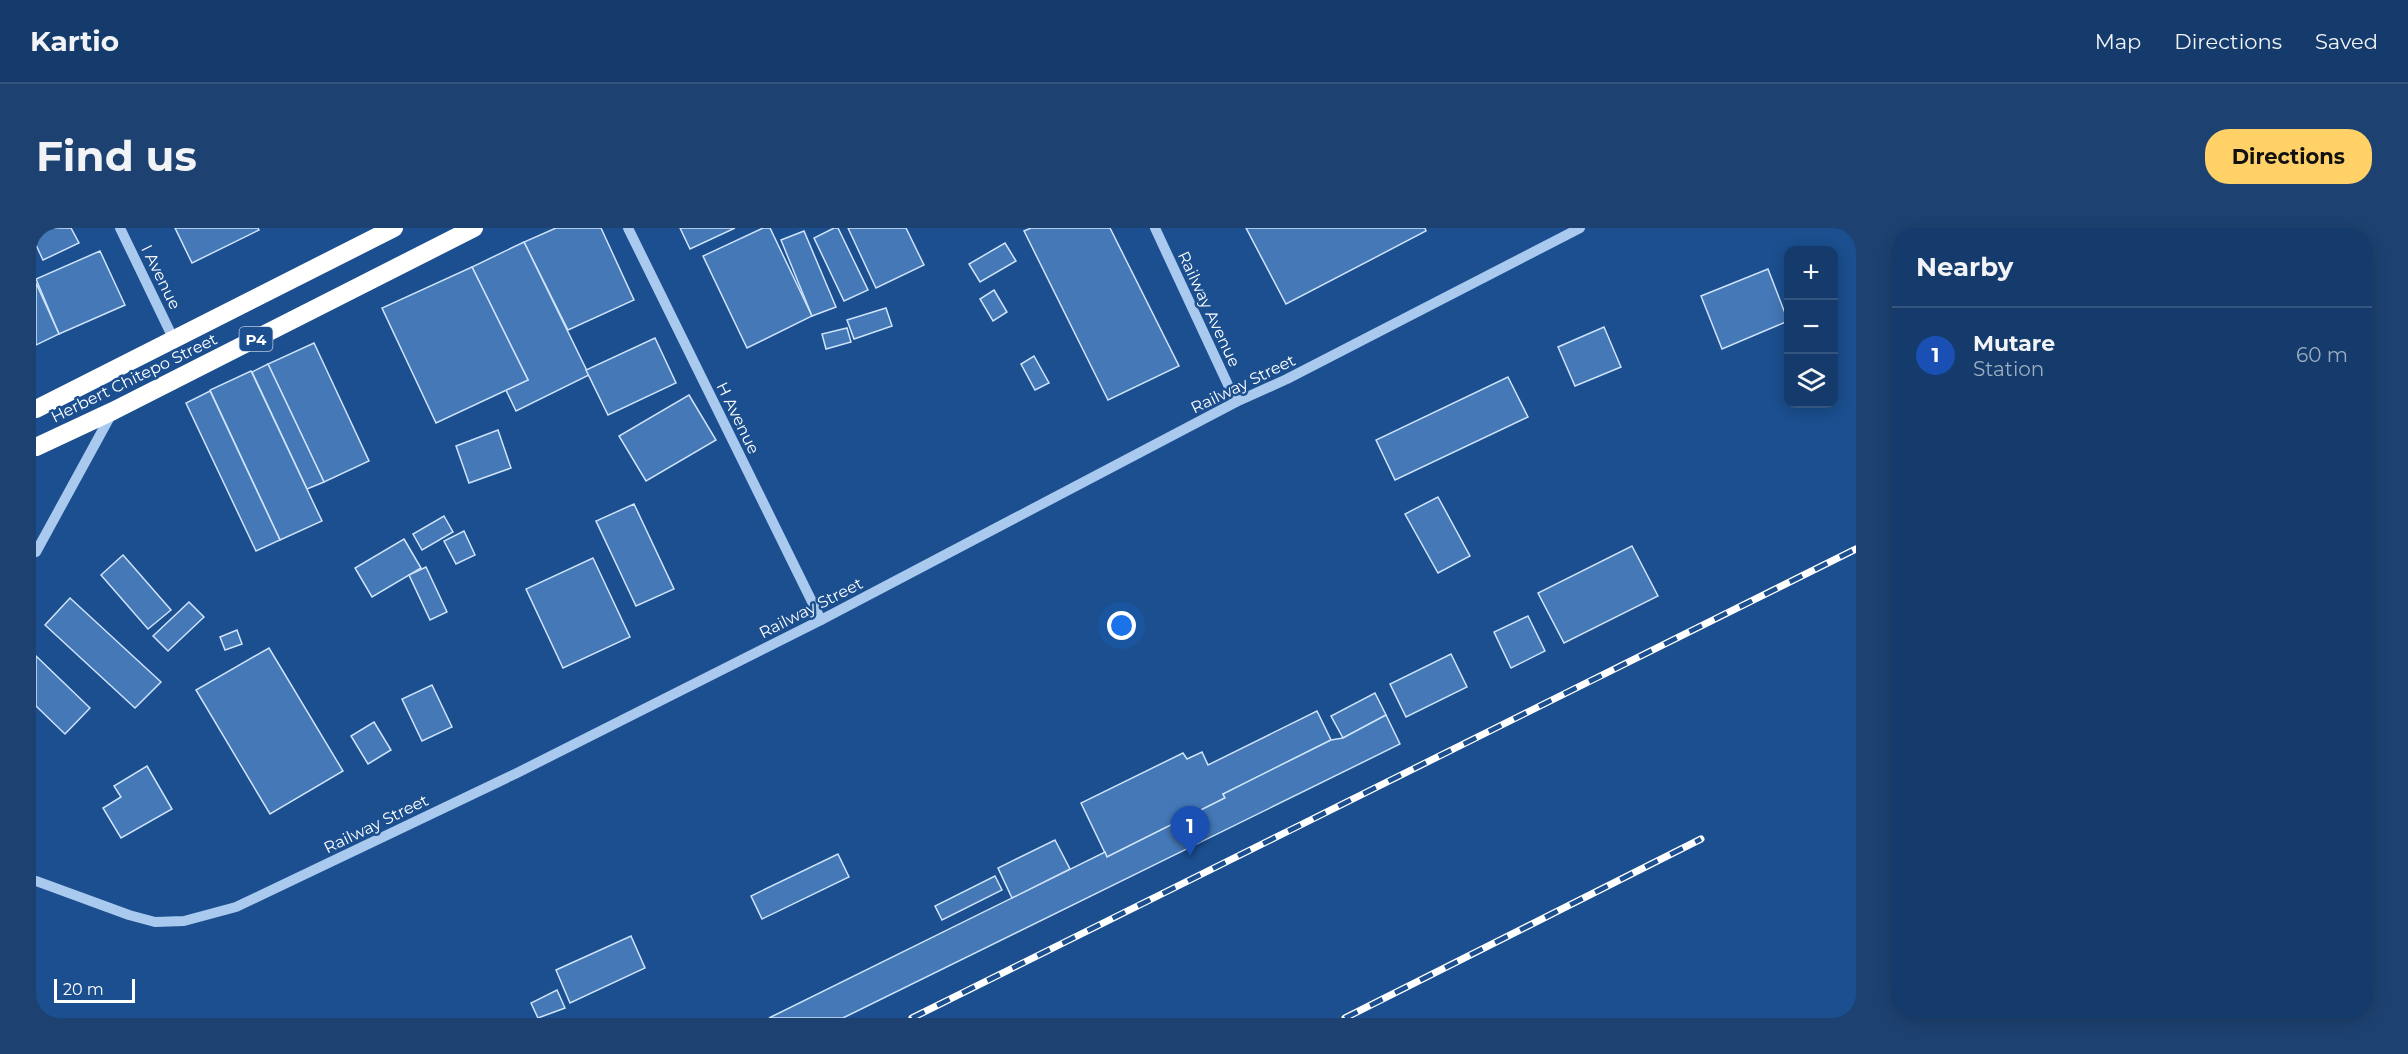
<!DOCTYPE html>
<meta charset="utf-8">
<style>
:root{--surface:#143b6b;--page:#1d4271;--text:#f1f3f6;--muted:#9dadc1;--line:#33557e;--accent:#ffd166}
body{margin:0;font-family:Montserrat,sans-serif;background:var(--page);color:var(--text)}
.controls{position:absolute;right:18px;top:18px;display:grid;overflow:hidden;border-radius:12px;box-shadow:0 3px 15px #0003}
.controls button{width:54px;height:54px;display:grid;place-items:center;padding:0;border:0;border-bottom:2px solid var(--line);background:var(--surface);color:var(--text);font:30px sans-serif}
.scale{position:absolute;left:18px;bottom:15px;width:81px;box-sizing:border-box;padding-left:6px;border:3px solid #fff;border-top:0;font-size:16px;line-height:21px;white-space:nowrap;color:#fff;-webkit-text-stroke:4px #1b4f8f;paint-order:stroke}
.you{position:absolute;left:1086px;top:398px;width:21px;height:21px;margin:-15px;border:4px solid #fff;border-radius:50%;background:#1a73e8;box-shadow:0 0 0 9px #1a73e833}
.badge{display:grid;place-items:center;width:39px;height:39px;border-radius:50%;background:var(--accent);color:#fff;font-size:20px;font-weight:700}
.pin{position:absolute;translate:-50% -50px;filter:drop-shadow(0 2px 3px #0008)}
.pin::after{content:'';position:absolute;top:32px;width:21px;height:18px;background:inherit;clip-path:polygon(0 0,100% 0,50% 100%)}
.list{margin:0;padding:0;list-style:none}
h2{display:flex;justify-content:space-between;align-items:center;height:78px;margin:0;padding:0 24px;font-size:26px}
h2 small{font-size:20px;font-weight:400;color:var(--muted)}
.list li{display:grid;grid-template-columns:39px 1fr auto;gap:18px;align-items:center;box-sizing:border-box;height:96px;padding:0 24px;border-top:2px solid var(--line)}
.list b{display:block;font-size:22px;white-space:nowrap}
.list p{margin:0;font-size:20px;white-space:nowrap;color:var(--muted)}
.list em{font-size:20px;font-style:normal;color:var(--muted)}
.icon{flex:none;width:33px;height:33px;fill:none;stroke:currentColor;stroke-width:2;stroke-linecap:round;stroke-linejoin:round}
.map{position:relative;flex:none;width:1820px;height:790px;overflow:hidden;border-radius:24px}
header{display:flex;align-items:center;gap:36px;box-sizing:border-box;height:84px;padding:0 30px;background:var(--surface);border-bottom:2px solid var(--line)}
header strong{font-size:28px}
nav{display:flex;gap:33px;margin-inline-start:auto;font-size:21px}
.intro{display:flex;align-items:center;justify-content:space-between;box-sizing:border-box;height:144px;padding:0 36px}
h1{margin:0;font-size:42px}
.button{padding:15px 27px;border-radius:24px;background:var(--accent);color:#111;font-size:21px;font-weight:700}
main{display:flex;gap:36px;padding:0 36px}
aside{flex:1;background:var(--surface);border-radius:24px;box-shadow:0 3px 15px #0003}
.map>svg:first-child{display:block}
.building{fill:#4478b7;stroke:#cfe3fa;stroke-width:1.5}
.lines{fill:none;stroke-linecap:round;stroke-linejoin:round}
.minor{stroke:#a9c9ee;stroke-width:10}
.highway{stroke:#fff;stroke-width:18}
.rail-casing{stroke:#fff;stroke-width:7}
.rail{stroke:#1b4f8f;stroke-width:4.5;stroke-dasharray:14;stroke-linecap:butt}
.labels{text-anchor:middle;dominant-baseline:central;stroke-width:5;stroke-linejoin:round;paint-order:stroke}
.shield{fill:#1b4f8f;stroke:#bbcadd;stroke-width:1.5}
.shield-label{font-size:15px;font-weight:bold;fill:#fff}
.street-label{font-size:16px;fill:#fff;stroke:#1b4f8f}
</style>
<header>
<strong>Kartio</strong>
<nav><a>Map</a><a>Directions</a><a>Saved</a></nav>
</header>
<div class="intro"><h1>Find us</h1><a class="button">Directions</a></div>
<main>
<div class="map">
<svg width="1820" height="790" viewBox="0 0 1820 790">
<rect width="100%" height="100%" fill="#1b4f8f"/>
<g class="building">
<path d="M0,0H35L43,15L7,32L0,17Z"/>
<path d="M139,0H222L223,2L156,35Z"/>
<path d="M520,0H565L598,72L532,102L488,14Z"/>
<path d="M644,0H699L654,21Z"/>
<path d="M727,0H734L776,88L711,120L667,28Z"/>
<path d="M798,0H802L832,62L808,73L778,10Z"/>
<path d="M812,0H870L888,37L840,60Z"/>
<path d="M995,0H1074L1143,138L1072,172L988,3Z"/>
<path d="M1210,0H1389L1390,3L1250,76Z"/>
<path d="M768,3L800,79L776,88L745,12Z"/>
<path d="M488,14L553,147L480,183L470,162L492,152L436,39Z"/>
<path d="M969,15L980,33L944,54L933,36Z"/>
<path d="M64,23L89,77L23,106L0,51Z"/>
<path d="M436,39L492,152L400,195L346,80Z"/>
<path d="M1732,41L1752,93L1686,121L1665,68Z"/>
<path d="M0,55L23,106L0,117Z"/>
<path d="M958,62L971,84L957,93L944,71Z"/>
<path d="M850,80L856,98L818,111L811,92Z"/>
<path d="M1568,99L1585,139L1539,158L1522,119Z"/>
<path d="M811,100L815,114L790,121L786,106Z"/>
<path d="M619,110L640,155L572,187L550,142Z"/>
<path d="M278,115L333,233L288,254L232,136Z"/>
<path d="M998,128L1013,155L999,162L985,136Z"/>
<path d="M232,136L288,254L271,261L216,144Z"/>
<path d="M215,143L286,293L244,312L174,162Z"/>
<path d="M1472,149L1492,189L1359,252L1340,212Z"/>
<path d="M174,163L244,312L220,323L150,175Z"/>
<path d="M653,167L680,212L610,253L583,208Z"/>
<path d="M462,202L475,240L433,255L420,218Z"/>
<path d="M1402,269L1434,328L1402,345L1369,286Z"/>
<path d="M598,276L638,361L600,378L560,293Z"/>
<path d="M408,288L417,304L386,322L377,306Z"/>
<path d="M428,303L439,327L420,336L408,313Z"/>
<path d="M368,311L385,340L336,369L319,340Z"/>
<path d="M1596,318L1622,368L1528,415L1502,365Z"/>
<path d="M87,327L135,382L112,401L65,347Z"/>
<path d="M557,330L594,409L527,440L490,361Z"/>
<path d="M390,339L411,384L394,392L373,347Z"/>
<path d="M34,370L125,454L99,480L9,397Z"/>
<path d="M153,374L168,389L132,423L117,408Z"/>
<path d="M1492,388L1509,423L1475,440L1458,404Z"/>
<path d="M201,402L206,416L189,422L184,409Z"/>
<path d="M233,420L307,543L234,586L160,462Z"/>
<path d="M1415,426L1431,459L1370,489L1354,456Z"/>
<path d="M0,428L54,480L29,506L0,478Z"/>
<path d="M396,457L416,499L386,513L366,471Z"/>
<path d="M1339,465L1350,487L1307,510L1295,488Z"/>
<path d="M1281,483L1295,512L1187,566L1189,570L1071,629L1045,575L1147,525L1151,531L1166,524L1172,537Z"/>
<path d="M1350,487L1364,516L807,790H733L1069,624L1071,629L1189,570L1187,566L1295,512L1307,510Z"/>
<path d="M338,494L355,522L332,536L315,508Z"/>
<path d="M111,538L136,581L85,610L67,580L85,569L78,558Z"/>
<path d="M1019,612L1034,641L976,670L962,640Z"/>
<path d="M802,626L813,649L726,691L715,668Z"/>
<path d="M959,648L966,662L906,692L899,678Z"/>
<path d="M595,708L609,740L534,775L520,742Z"/>
<path d="M521,762L529,780L502,790L495,775Z"/>
</g>
<g class="lines">
<g class="minor">
<path d="M84,0L138,112"/>
<path d="M592,0L785,392"/>
<path d="M1119,0L1200,174"/>
<path d="M0,324L76,185"/>
<path d="M0,653L93,687L119,694L148,693L200,679L481,545L785,392L1200,174L1251,151L1544,0"/>
</g>
<g class="highway">
<path d="M0,181L358,0"/>
<path d="M0,219L77,183L438,0"/>
</g>
<defs>
<g id="rail">
<path d="M876,790L1820,321"/>
<path d="M1309,790L1665,611"/>
</g>
</defs>
<use href="#rail" class="rail-casing"/>
<use href="#rail" class="rail"/>
</g>
<g class="labels">
<rect class="shield" x="203.5" y="99" width="33" height="24" rx="4.5"/>
<g class="shield-label">
<text x="220" y="111">P4</text>
</g>
<g class="street-label">
<text transform="translate(125 49) rotate(64)">I Avenue</text>
<text transform="translate(1173 81) rotate(65)">Railway Avenue</text>
<text transform="translate(98 150) rotate(-26)">Herbert Chitepo Street</text>
<text transform="translate(1207 156) rotate(-26)">Railway Street</text>
<text transform="translate(702 190) rotate(64)">H Avenue</text>
<text transform="translate(775 380) rotate(-27)">Railway Street</text>
<text transform="translate(340 596) rotate(-26)">Railway Street</text>
</g>
</g>
</svg>
<div class="controls">
<button>+</button>
<button>−</button>
<button><svg class="icon" aria-label="layers" viewBox="0 0 24 24"><path d="M12 4l9 5-9 5-9-5zM3 14l9 5 9-5"/></svg></button>
</div>
<div class="scale">20 m</div>
<div class="you"></div>
<div class="pin badge" style="left:1154px;top:628px;background:#1a4fb4">1</div>
</div>
<aside>
<h2>Nearby<small></small></h2>
<ul class="list">
<li><span class="badge" style="background:#1a4fb4">1</span><div><b>Mutare</b><p>Station</p></div><em>60 m</em></li>
</ul>
</aside>
</main>
